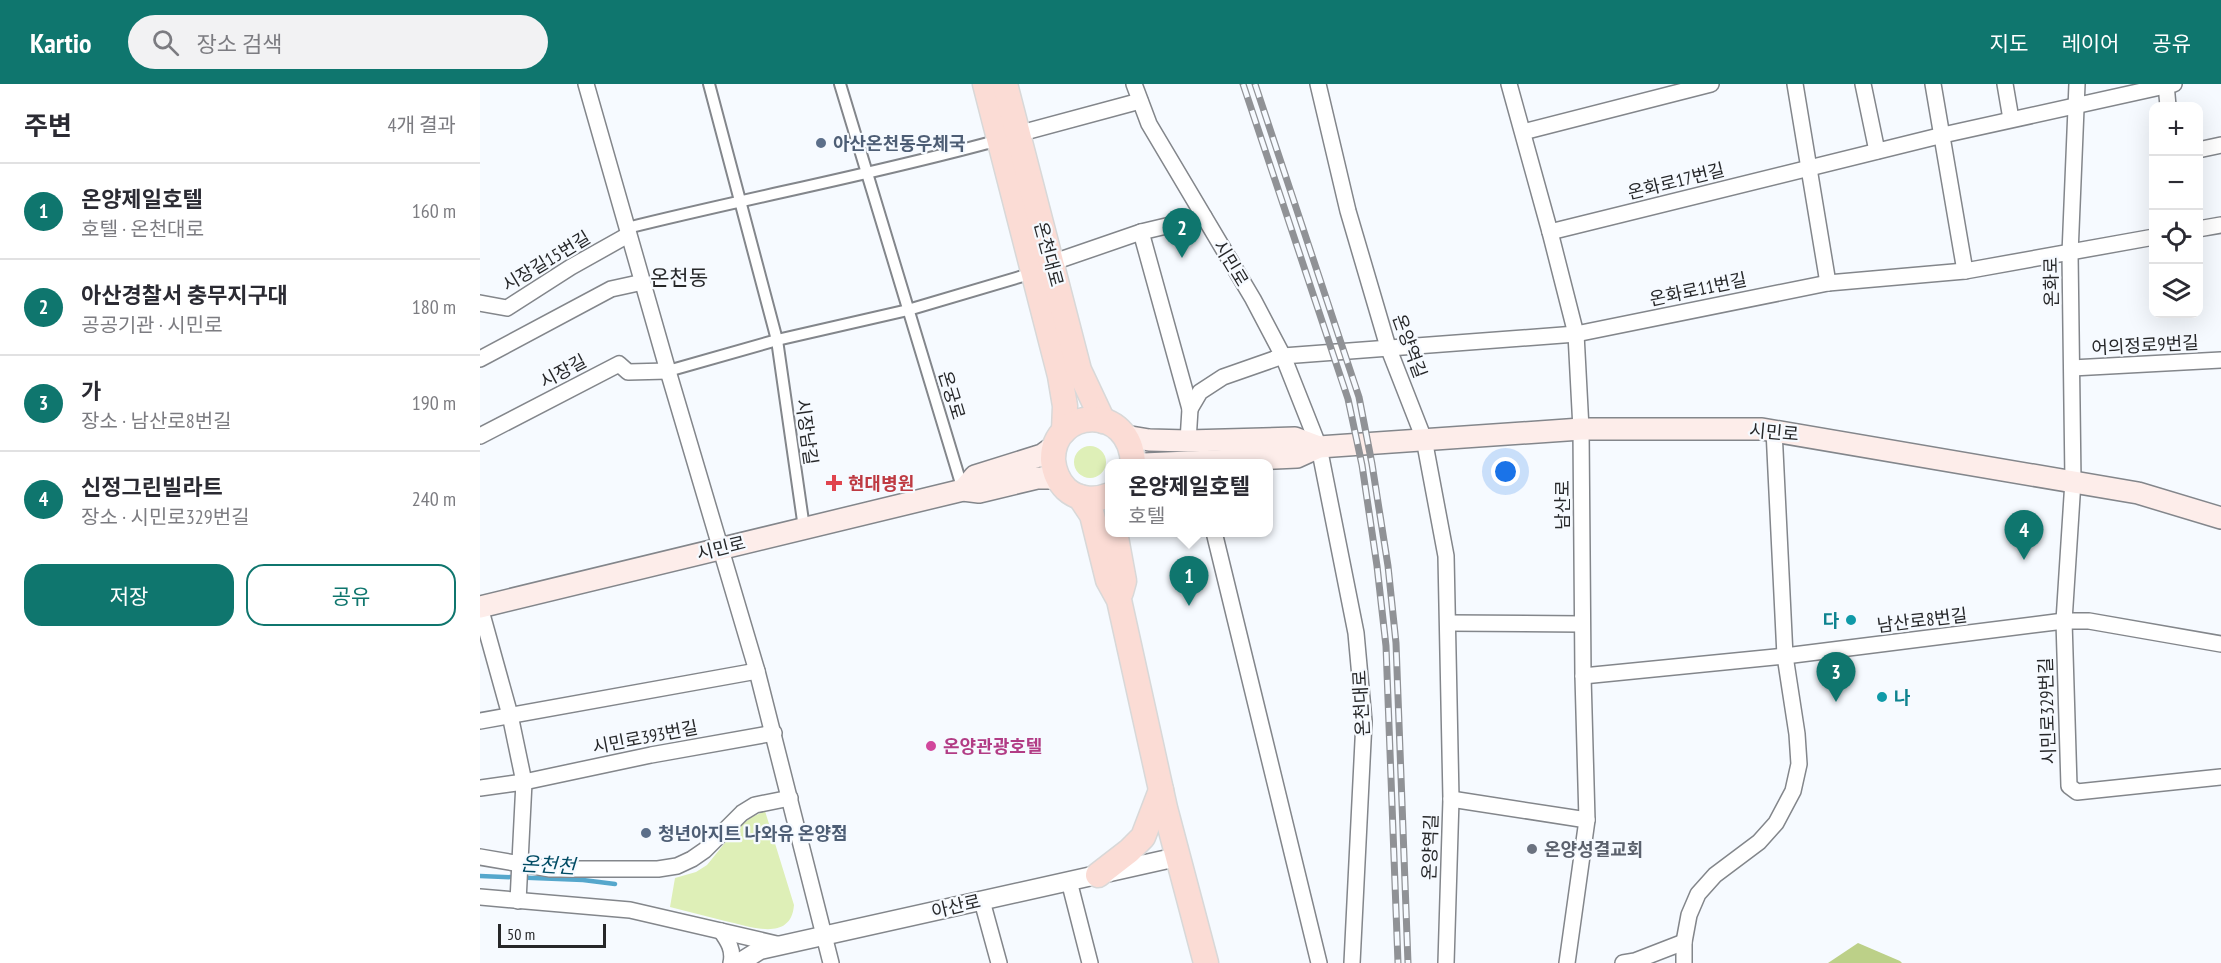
<!DOCTYPE html>
<html lang="ko">
<meta charset="utf-8">
<style>
:root{--surface:#fff;--page:#f2f2f3;--text:#2b2b33;--muted:#7c7c81;--line:#e1e1e2;--accent:#0f766e}
body{margin:0;font-family:"PT Sans Narrow","Noto Sans KR",sans-serif;background:var(--page);color:var(--text)}
.controls{position:absolute;right:18px;top:18px;display:grid;overflow:hidden;border-radius:12px;box-shadow:0 6px 24px #0002}
.controls button{width:54px;height:54px;display:grid;place-items:center;padding:0;border:0;border-bottom:2px solid var(--line);background:var(--surface);color:var(--text);font:30px sans-serif}
.scale{position:absolute;left:18px;bottom:15px;width:108px;box-sizing:border-box;padding-left:6px;border:3px solid #262729;border-top:0;font-size:16px;line-height:21px;white-space:nowrap;color:#262729;-webkit-text-stroke:4px #f6faff;paint-order:stroke}
.you{position:absolute;left:1026px;top:388px;width:21px;height:21px;margin:-15px;border:4px solid #fff;border-radius:50%;background:#1a73e8;box-shadow:0 0 0 9px #1a73e833}
.badge{display:grid;place-items:center;width:39px;height:39px;border-radius:50%;background:var(--accent);color:#fff;font-size:20px;font-weight:700}
.pin{position:absolute;translate:-50% -50px;filter:drop-shadow(0 2px 3px #0008)}
.pin::after{content:'';position:absolute;top:32px;width:21px;height:18px;background:inherit;clip-path:polygon(0 0,100% 0,50% 100%)}
.popup{position:absolute;left:625px;top:375px;width:168px;height:78px;box-sizing:border-box;display:grid;place-content:center;border-radius:12px;background:var(--surface);filter:drop-shadow(0 2px 4px #0005);font-size:20px;white-space:nowrap;color:var(--muted)}
.popup b{font-size:22px;color:var(--text)}
.popup::after{content:'';position:absolute;left:50%;top:100%;margin-left:-12px;border:12px solid transparent;border-top-color:var(--surface)}
.list{margin:0;padding:0;list-style:none}
h2{display:flex;justify-content:space-between;align-items:center;height:78px;margin:0;padding:0 24px;font-size:26px}
h2 small{font-size:20px;font-weight:400;color:var(--muted)}
.list li{display:grid;grid-template-columns:39px 1fr auto;gap:18px;align-items:center;box-sizing:border-box;height:96px;padding:0 24px;border-top:2px solid var(--line)}
.list b{display:block;font-size:22px;white-space:nowrap}
.list p{margin:0;font-size:20px;white-space:nowrap;color:var(--muted)}
.list em{font-size:20px;font-style:normal;color:var(--muted)}
.actions{display:flex;gap:12px;padding:18px 24px}
.actions a{flex:1;padding:14px 0;border:2px solid var(--accent);border-radius:18px;text-align:center;font-size:21px;color:var(--accent)}
.actions .main{background:var(--accent);color:#fff}
.icon{flex:none;width:33px;height:33px;fill:none;stroke:currentColor;stroke-width:2;stroke-linecap:round;stroke-linejoin:round}
.map{position:relative;flex:none;width:1741px;height:879px;overflow:hidden}
header{display:flex;align-items:center;gap:36px;box-sizing:border-box;height:84px;padding:0 30px;background:var(--accent);color:#fff}
header strong{font-size:28px}
nav{display:flex;gap:33px;margin-inline-start:auto;font-size:21px}
.search{width:420px;height:54px;background:var(--page);display:flex;align-items:center;gap:15px;box-sizing:border-box;padding:0 21px;border-radius:33px;color:var(--muted);font-size:22px}
main{display:flex}
aside{flex:1;background:var(--surface)}
.map>svg:first-child{display:block}
.green{fill:#deefb7}
.forest{fill:#bcd088}
.lines{fill:none;stroke-linecap:round;stroke-linejoin:round}
.stream{stroke:#55a7cc;stroke-width:4.5}
.pedestrian-casing{stroke:#83868b;stroke-width:14}
.minor-casing{stroke:#83868b;stroke-width:18}
.tertiary-casing{stroke:#83868b;stroke-width:21}
.secondary-casing{stroke:#83868b;stroke-width:24}
.primary-casing{stroke:#d8d8d8;stroke-width:27}
.pedestrian{stroke:#fff;stroke-width:10}
.minor{stroke:#fff;stroke-width:15}
.tertiary{stroke:#fff;stroke-width:18}
.secondary{stroke:#fdedea;stroke-width:21}
.primary{stroke:#fbdcd5;stroke-width:24}
.rail-casing{stroke:#909296;stroke-width:7}
.rail{stroke:#f6faff;stroke-width:4.5;stroke-dasharray:14;stroke-linecap:butt}
.service-dot{fill:#5c6f8a;stroke:#f6faff;stroke-width:2}
.health-dot{fill:#e0444e;stroke:#f6faff;stroke-width:2}
.culture-dot{fill:#0f9aa8;stroke:#f6faff;stroke-width:2}
.hotel-dot{fill:#d1479c;stroke:#f6faff;stroke-width:2}
.worship-dot{fill:#6b7280;stroke:#f6faff;stroke-width:2}
.labels{text-anchor:middle;dominant-baseline:central;stroke-width:4.5;stroke-linejoin:round;paint-order:stroke}
.service-label{font-size:18px;font-weight:bold;fill:#4e5e75;stroke:#f6faff;text-anchor:start}
.street-label{font-size:18px;fill:#262729;stroke:#f6faff}
.health-label{font-size:18px;font-weight:bold;fill:#be3a42;stroke:#f6faff;text-anchor:start}
.culture-label{font-size:18px;font-weight:bold;fill:#0d838f;stroke:#f6faff;text-anchor:end}
.hotel-label{font-size:18px;font-weight:bold;fill:#b23c85;stroke:#f6faff;text-anchor:start}
.worship-label{font-size:18px;font-weight:bold;fill:#5b616d;stroke:#f6faff;text-anchor:start}
.water-label{font-size:20px;font-style:italic;fill:#014b64;stroke:#f6faff}
.quarter-label{font-size:21px;fill:#262729;stroke:#f6faff}
</style>
<header>
<strong>Kartio</strong>
<div class="search"><svg class="icon" aria-label="search" viewBox="0 0 24 24"><circle cx="10" cy="10" r="6"/><path d="M15 15l6 6"/></svg>장소 검색</div>
<nav><a>지도</a><a>레이어</a><a>공유</a></nav>
</header>
<main>
<aside>
<h2>주변<small>4개 결과</small></h2>
<ul class="list">
<li><span class="badge">1</span><div><b>온양제일호텔</b><p>호텔 · 온천대로</p></div><em>160 m</em></li>
<li><span class="badge">2</span><div><b>아산경찰서 충무지구대</b><p>공공기관 · 시민로</p></div><em>180 m</em></li>
<li><span class="badge">3</span><div><b>가</b><p>장소 · 남산로8번길</p></div><em>190 m</em></li>
<li><span class="badge">4</span><div><b>신정그린빌라트</b><p>장소 · 시민로329번길</p></div><em>240 m</em></li>
</ul>
<div class="actions"><a class="main">저장</a><a>공유</a></div>
</aside>
<div class="map">
<svg width="1741" height="879" viewBox="0 0 1741 879">
<rect width="100%" height="100%" fill="#f6faff"/>
<g class="green">
<circle cx="610" cy="378" r="16"/>
<path d="M285,727L314,821C311,859 269,842 245,837C227,832 208,828 190,823L195,794L216,788L227,781L257,744L272,733Z"/>
</g>
<path class="forest" d="M1378,859L1420,877L1422,879H1348Z"/>
<g class="lines">
<path class="stream" d="M0,792L103,796L135,800"/>
<defs>
<g id="pedestrian">
<path d="M229,0L297,256L324,444"/>
<path d="M360,0L483,406"/>
<path d="M147,144C271,113 396,90 519,56"/>
<path d="M188,287L297,256L428,226L553,189"/>
</g>
<g id="minor">
<path d="M106,0L188,287L277,587L351,879"/>
<path d="M654,0L669,40L773,215L803,272L839,363L876,549L884,637L872,879"/>
<path d="M838,0L868,127L908,263L944,355L966,472L971,715L966,879"/>
<path d="M1029,0L1070,148L1096,250L1101,345L1103,592L1107,736L1087,879"/>
<path d="M1315,0L1348,199"/>
<path d="M1383,0L1397,67"/>
<path d="M1453,0L1485,187"/>
<path d="M1525,0L1531,35"/>
<path d="M1597,0L1590,170L1593,397L1584,537L1589,702L1597,708L1741,693"/>
<path d="M1686,0L1688,22"/>
<path d="M1043,48L1231,0"/>
<path d="M530,52L660,17"/>
<path d="M1718,66L1741,61"/>
<path d="M1718,145L1741,141"/>
<path d="M661,148L710,325L708,357"/>
<path d="M1070,148L1463,51L1694,0"/>
<path d="M571,179L661,148L724,133"/>
<path d="M0,219L27,224L91,183L148,151"/>
<path d="M0,275L131,205L163,198"/>
<path d="M1592,284L1741,276"/>
<path d="M710,325L720,308L743,293L803,272L1096,250L1348,199L1485,187L1674,153"/>
<path d="M0,352L139,280L148,288L188,287"/>
<path d="M734,448L839,879"/>
<path d="M0,523L30,631L44,698L38,817"/>
<path d="M968,539L1102,540"/>
<path d="M1103,592L1305,572L1584,537H1609L1741,560"/>
<path d="M0,637L277,587"/>
<path d="M0,704L44,698L171,671L294,649"/>
<path d="M971,715L1107,736"/>
<path d="M0,773L70,785H178L197,782L212,775L225,766L262,729L275,721L310,714"/>
<path d="M589,797L610,879"/>
<path d="M0,813L150,826L301,861"/>
<path d="M502,817L519,879"/>
<path d="M241,847C248,857 254,866 251,879"/>
<path d="M1143,879L1155,877L1204,858"/>
<path d="M1204,879V858L1209,831L1218,810L1235,791L1279,758L1296,739L1313,707L1319,680L1317,650L1305,572L1294,346"/>
</g>
<path id="tertiary" d="M259,879L280,866L697,773"/>
<g id="secondary">
<path d="M645,352L669,356L708,357L815,354L839,363"/>
<path d="M664,380L817,373L839,363L1101,345H1282L1658,409L1741,434"/>
<path d="M483,406L495,392L562,371L576,361"/>
<path d="M0,523L483,406L499,408L557,394H578"/>
</g>
<g id="primary">
<path d="M505,0L580,292L585,322L584,347"/>
<path d="M525,0L599,286L623,337"/>
<path d="M630,411C615,417 598,416 586,405C578,397 574,386 573,376C572,324 651,318 653,380"/>
<path d="M600,413L612,431L628,496L639,516L685,724L726,879"/>
<path d="M635,448L644,497L641,508"/>
<path d="M618,791L649,767L663,753L681,706"/>
</g>
</defs>
<use href="#pedestrian" class="pedestrian-casing"/>
<use href="#minor" class="minor-casing"/>
<use href="#tertiary" class="tertiary-casing"/>
<use href="#secondary" class="secondary-casing"/>
<use href="#primary" class="primary-casing"/>
<use href="#pedestrian" class="pedestrian"/>
<use href="#minor" class="minor"/>
<use href="#tertiary" class="tertiary"/>
<use href="#secondary" class="secondary"/>
<use href="#primary" class="primary"/>
<defs>
<g id="rail">
<path d="M763,0L868,315L882,381L897,482L906,562L918,879"/>
<path d="M775,0L879,313L892,380L908,482L916,559L928,879"/>
</g>
</defs>
<use href="#rail" class="rail-casing"/>
<use href="#rail" class="rail"/>
</g>
<g class="service-dot">
<circle cx="341" cy="59" r="6"/>
<circle cx="166" cy="749" r="6"/>
</g>
<path class="health-dot" d="M351 390h6v6h6v6h-6v6h-6v-6h-6v-6h6z"/>
<g class="culture-dot">
<circle cx="1371" cy="536" r="6"/>
<circle cx="1402" cy="613" r="6"/>
</g>
<circle class="hotel-dot" cx="451" cy="662" r="6"/>
<circle class="worship-dot" cx="1052" cy="765" r="6"/>
<g class="labels">
<g class="service-label">
<text x="353" y="59">아산온천동우체국</text>
<text x="178" y="749">청년아지트 나와유 온양점</text>
</g>
<g class="street-label">
<text transform="translate(1196 97) rotate(-14)">온화로17번길</text>
<text transform="translate(569 170) rotate(75)">온천대로</text>
<text transform="translate(66 177) rotate(-31)">시장길15번길</text>
<text transform="translate(751 179) rotate(59)">시민로</text>
<text transform="translate(1571 198) rotate(-91)">온화로</text>
<text transform="translate(1218 205) rotate(-12)">온화로11번길</text>
<text transform="translate(1665 261) rotate(-3)">어의정로9번길</text>
<text transform="translate(930 262) rotate(70)">온양역길</text>
<text transform="translate(83 287) rotate(-28)">시장길</text>
<text transform="translate(472 311) rotate(73)">온궁로</text>
<text transform="translate(327 348) rotate(82)">시장남길</text>
<text transform="translate(1294 348) rotate(5)">시민로</text>
<text transform="translate(1082 421) rotate(-90)">남산로</text>
<text transform="translate(241 464) rotate(-14)">시민로</text>
<text transform="translate(1442 536) rotate(-7)">남산로8번길</text>
<text transform="translate(881 619) rotate(-93)">온천대로</text>
<text transform="translate(1567 627) rotate(-92)">시민로329번길</text>
<text transform="translate(165 653) rotate(-11)">시민로393번길</text>
<text transform="translate(950 763) rotate(-88)">온양역길</text>
<text transform="translate(476 822) rotate(-13)">아산로</text>
</g>
<g class="health-label">
<text x="368" y="399">현대병원</text>
</g>
<g class="culture-label">
<text x="1359" y="536">다</text>
<text x="1414" y="613" text-anchor="start">나</text>
</g>
<g class="hotel-label">
<text x="463" y="662">온양관광호텔</text>
</g>
<g class="worship-label">
<text x="1064" y="765">온양성결교회</text>
</g>
<g class="water-label">
<text transform="translate(68 781) rotate(3)">온천천</text>
</g>
<g class="quarter-label">
<text x="199" y="193">온천동</text>
</g>
</g>
</svg>
<div class="controls">
<button>+</button>
<button>−</button>
<button><svg class="icon" aria-label="locate" viewBox="0 0 24 24"><circle cx="12" cy="12" r="6"/><path d="M12 2v4M12 18v4M2 12h4M18 12h4"/></svg></button>
<button><svg class="icon" aria-label="layers" viewBox="0 0 24 24"><path d="M12 4l9 5-9 5-9-5zM3 14l9 5 9-5"/></svg></button>
</div>
<div class="scale">50 m</div>
<div class="you"></div>
<div class="pin badge" style="left:709px;top:522px">1</div>
<div class="popup"><b>온양제일호텔</b>호텔</div>
<div class="pin badge" style="left:702px;top:174px">2</div>
<div class="pin badge" style="left:1356px;top:618px">3</div>
<div class="pin badge" style="left:1544px;top:476px">4</div>
</div>
</main>
